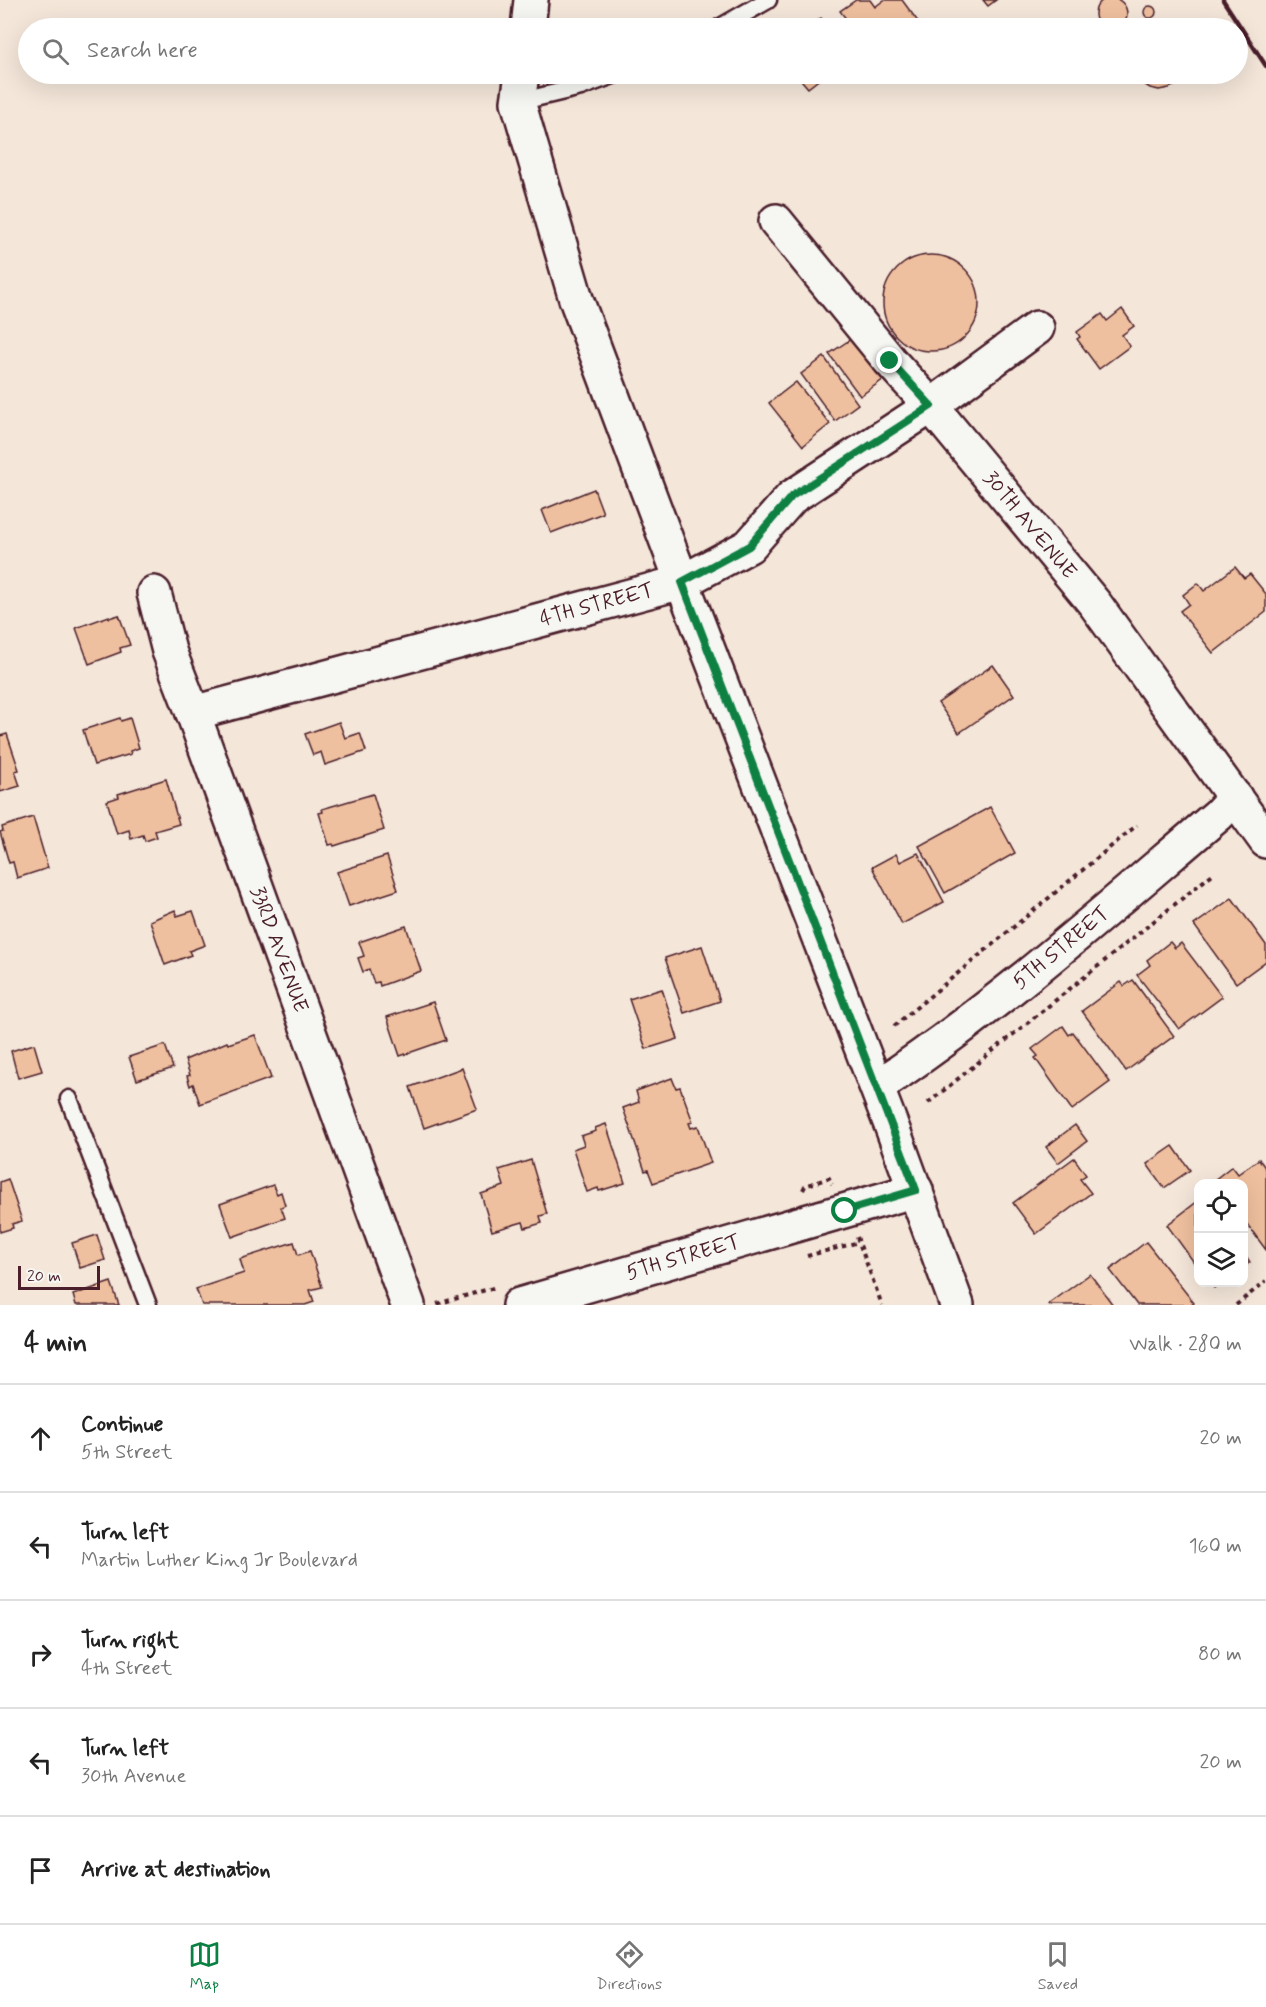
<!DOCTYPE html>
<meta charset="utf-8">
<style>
:root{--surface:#fff;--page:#f6f6f6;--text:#222;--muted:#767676;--line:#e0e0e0;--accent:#0b8043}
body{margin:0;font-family:Mynerve,sans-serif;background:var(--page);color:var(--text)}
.controls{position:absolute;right:18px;bottom:18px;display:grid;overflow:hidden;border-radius:12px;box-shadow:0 6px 24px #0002}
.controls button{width:54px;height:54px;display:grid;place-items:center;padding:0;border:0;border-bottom:2px solid var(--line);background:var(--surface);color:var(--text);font:30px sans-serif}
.scale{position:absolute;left:18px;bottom:15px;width:82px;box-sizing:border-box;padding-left:6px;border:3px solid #4a1f2b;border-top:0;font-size:16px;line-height:21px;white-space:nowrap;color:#4a1f2b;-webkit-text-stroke:4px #f6f6f2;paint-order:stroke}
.stop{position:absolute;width:18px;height:18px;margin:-14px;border:4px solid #0b8043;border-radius:50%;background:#fff}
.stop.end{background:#0b8043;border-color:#fff;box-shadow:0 2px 6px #0008}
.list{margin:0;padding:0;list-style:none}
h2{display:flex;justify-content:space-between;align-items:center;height:78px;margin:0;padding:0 24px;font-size:26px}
h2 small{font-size:20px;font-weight:400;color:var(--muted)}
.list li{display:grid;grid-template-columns:39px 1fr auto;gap:18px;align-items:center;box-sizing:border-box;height:108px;padding:0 24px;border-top:2px solid var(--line)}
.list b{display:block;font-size:22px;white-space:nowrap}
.list p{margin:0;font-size:20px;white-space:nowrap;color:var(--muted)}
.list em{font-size:20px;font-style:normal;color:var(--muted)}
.icon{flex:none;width:33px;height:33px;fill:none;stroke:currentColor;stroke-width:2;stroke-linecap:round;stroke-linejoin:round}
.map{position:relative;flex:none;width:1266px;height:1305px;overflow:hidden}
.search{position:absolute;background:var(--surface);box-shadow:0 6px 24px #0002;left:18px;right:18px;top:18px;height:66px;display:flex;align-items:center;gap:15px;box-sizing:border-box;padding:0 21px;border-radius:33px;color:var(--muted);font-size:22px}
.sheet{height:618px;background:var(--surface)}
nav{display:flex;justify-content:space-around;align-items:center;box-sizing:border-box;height:84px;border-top:2px solid var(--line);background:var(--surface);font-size:16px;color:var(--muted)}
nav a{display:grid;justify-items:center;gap:3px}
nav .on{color:var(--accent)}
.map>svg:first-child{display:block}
.building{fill:#efc09f;stroke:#4a1f2b;stroke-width:1.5}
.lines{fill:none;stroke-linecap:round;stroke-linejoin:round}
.lane-casing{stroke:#4a1f2b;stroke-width:21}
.street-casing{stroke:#4a1f2b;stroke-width:38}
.secondary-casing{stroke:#4a1f2b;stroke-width:38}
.path{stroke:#4a1f2b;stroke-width:4;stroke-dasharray:4.5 4.5;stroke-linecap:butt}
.lane{stroke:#f6f6f2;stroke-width:16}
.street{stroke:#f6f6f2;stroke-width:33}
.secondary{stroke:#f6f6f2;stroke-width:33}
.rail{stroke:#4a1f2b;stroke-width:4.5}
.route{stroke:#0b8043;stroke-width:8}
.labels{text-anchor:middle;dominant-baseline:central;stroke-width:5;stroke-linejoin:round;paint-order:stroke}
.street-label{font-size:21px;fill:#4a1f2b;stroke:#f6f6f2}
</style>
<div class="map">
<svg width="1266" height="1305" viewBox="0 0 1266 1305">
<rect width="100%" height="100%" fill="#f4e6d9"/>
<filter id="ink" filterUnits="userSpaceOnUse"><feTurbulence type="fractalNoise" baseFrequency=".0167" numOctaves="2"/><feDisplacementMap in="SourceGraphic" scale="12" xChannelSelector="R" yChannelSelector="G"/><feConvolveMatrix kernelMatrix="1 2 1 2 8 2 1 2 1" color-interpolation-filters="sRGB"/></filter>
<g filter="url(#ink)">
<g class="building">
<circle cx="1111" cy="14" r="16"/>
<path d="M856,0H870L875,7L884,0H902L922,27L853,28L840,11Z"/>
<path d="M983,0H996L988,6Z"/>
<circle cx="1150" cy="12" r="6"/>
<path d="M821,18L830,28H809Z"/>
<path d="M796,74H826L808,88Z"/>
<path d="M1135,74H1185L1178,84L1169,88L1159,90L1150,88L1142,83Z"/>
<circle cx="931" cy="303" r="48"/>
<path d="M1122,309L1134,326L1122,335L1130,346L1099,369L1077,339L1080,337L1077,332L1102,314L1107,321Z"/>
<path d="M854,337L884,379L860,396L829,354Z"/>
<path d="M824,357L858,404L835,421L801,374Z"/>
<path d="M796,382L830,424L803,446L769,403Z"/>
<path d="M594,489L603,513L551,533L542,510Z"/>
<path d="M1235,567L1244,578L1250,574L1266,594V612L1213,653L1180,611L1189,604L1183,595L1198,583L1204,591Z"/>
<path d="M119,615L130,645L120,648L121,652L89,664L76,628L109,616V618Z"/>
<path d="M993,665L1014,695L959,733L938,703Z"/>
<path d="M120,718L121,721L130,718L139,748L130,751L131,754L94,765L83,730Z"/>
<path d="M339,722L345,738L360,733L366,751L325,765L321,752L313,755L305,734Z"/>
<path d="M7,734L19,770L15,771L20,786L0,792V736Z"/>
<path d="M166,779L179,824L155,831L157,837L145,841L143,835L131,839L129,830L117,834L107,801L119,797L118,794Z"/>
<path d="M373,794L384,830L334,846L333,844L329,845L319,813L323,812L322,809Z"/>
<path d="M990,807L1015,853L945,893L919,846Z"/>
<path d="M33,817L48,868L17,878L13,862L9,863L0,832L3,831L2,827Z"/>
<path d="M918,853L944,902L902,924L872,867L896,854L900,862Z"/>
<path d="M387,856L398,890L349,906L337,872Z"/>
<path d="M1232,898L1266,945V961L1236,983L1194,925Z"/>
<path d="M175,910L177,916L193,911L205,945L189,951L191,955L165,965L150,921Z"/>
<path d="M406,926L421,971L380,986L379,982L374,983L369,969L363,972L358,958L364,956L359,942Z"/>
<path d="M1170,942L1175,948L1181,943L1222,997L1179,1029L1137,975L1150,965L1147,960Z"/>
<path d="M702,946L720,1001L684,1013L665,958Z"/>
<path d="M1133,980L1174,1036L1126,1071L1082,1011L1121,982L1124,986Z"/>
<path d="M662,989L678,1039L646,1049L629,999Z"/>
<path d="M433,1002L446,1040L400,1056L387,1017Z"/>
<path d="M1063,1026L1069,1035L1073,1032L1110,1082L1072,1110L1035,1058L1038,1056L1032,1049Z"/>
<path d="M255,1035L271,1078L200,1104L193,1084L190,1086L187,1076L190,1075L185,1060L227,1042L228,1044Z"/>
<path d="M34,1044L42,1071L18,1078L11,1051Z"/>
<path d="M165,1045L173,1068L137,1080L129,1057Z"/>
<path d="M462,1068L477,1109L424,1128L410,1087Z"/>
<path d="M672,1078L676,1088L680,1087L693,1122L689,1123L691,1128L698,1126L711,1163L653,1183L648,1170L645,1171L623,1108L639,1102L636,1091Z"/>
<path d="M606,1124L625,1183L599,1191L598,1188L587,1192L573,1149L584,1145L581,1136L596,1131L595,1128Z"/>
<path d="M1075,1125L1087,1141L1058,1163L1046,1147Z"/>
<path d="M1173,1146L1190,1170L1164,1188L1147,1164Z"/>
<path d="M1074,1158L1086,1175L1080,1179L1091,1193L1036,1234L1013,1203Z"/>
<path d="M1259,1159L1266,1169V1250L1244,1220V1184H1209L1232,1166L1238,1174Z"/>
<path d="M531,1160L547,1214L540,1216L542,1223L525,1228L523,1222L492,1231L481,1194L504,1186L499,1170Z"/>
<path d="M8,1179L22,1221L12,1224L13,1228L0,1232V1182Z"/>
<path d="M273,1185L277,1194L281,1192L285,1205L281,1207L285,1218L232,1237L220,1204Z"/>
<path d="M1198,1201V1268L1167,1225Z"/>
<path d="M97,1235L105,1260L80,1268L72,1243Z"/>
<path d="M294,1242L298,1255L310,1251L322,1287L310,1290L314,1302L305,1305H202L196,1289L244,1273L240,1259Z"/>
<path d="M1146,1242L1194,1303L1191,1305H1137L1110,1270Z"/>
<path d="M1244,1253L1250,1262L1244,1267Z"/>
<path d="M1090,1274L1113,1305H1050L1049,1304Z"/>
<path d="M111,1282L119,1305H76L73,1295Z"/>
<path d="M1210,1282H1222L1214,1288Z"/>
</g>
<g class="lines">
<defs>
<g id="lane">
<path d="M719,28L768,0"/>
<path d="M518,102L581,87L616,74"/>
<path d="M69,1099L148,1305"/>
</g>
<g id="street">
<path id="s1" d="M776,221L890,361L931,406L1095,604L1266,841"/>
<path id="s2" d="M154,593L169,651L193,713L408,1305"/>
<path id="s3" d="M193,713L682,582L749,546L792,497L931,406L1037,328"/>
<path id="s4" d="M877,1087C998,1007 1107,909 1218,815L1235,797"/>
<path id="s5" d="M519,1305L916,1190"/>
</g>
<g id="secondary">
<path d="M528,28L531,0"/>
<path d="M522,74L518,102L576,299L682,582L893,1130L957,1305"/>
</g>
</defs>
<use href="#lane" class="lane-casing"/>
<use href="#street" class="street-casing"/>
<use href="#secondary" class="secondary-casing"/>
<g class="path">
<path d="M894,1026L1137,825"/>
<path d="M928,1103L1215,872"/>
<path d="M803,1190L805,1186L829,1178L832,1184"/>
<path d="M857,1237L882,1305"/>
<path d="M807,1256L859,1242"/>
<path d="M437,1304L496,1287"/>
<path d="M1236,1305L1266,1281"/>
</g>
<use href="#lane" class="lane"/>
<use href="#street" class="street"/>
<use href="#secondary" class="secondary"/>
<path class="rail" d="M1223,0L1266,66"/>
</g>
</g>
<g class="lines" filter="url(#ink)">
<path class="route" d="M845,1211L916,1190L682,582L749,546L792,496L931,406L890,361"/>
</g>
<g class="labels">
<g class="street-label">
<text stroke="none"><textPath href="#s1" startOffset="396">30TH AVENUE</textPath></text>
<text stroke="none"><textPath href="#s3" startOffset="418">4TH STREET</textPath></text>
<text stroke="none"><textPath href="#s4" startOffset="231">5TH STREET</textPath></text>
<text stroke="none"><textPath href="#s2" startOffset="378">33RD AVENUE</textPath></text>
<text stroke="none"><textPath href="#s5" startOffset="171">5TH STREET</textPath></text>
</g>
</g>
</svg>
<div class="controls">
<button><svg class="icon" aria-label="locate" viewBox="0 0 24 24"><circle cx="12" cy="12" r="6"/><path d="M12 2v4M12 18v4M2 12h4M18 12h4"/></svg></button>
<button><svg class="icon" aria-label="layers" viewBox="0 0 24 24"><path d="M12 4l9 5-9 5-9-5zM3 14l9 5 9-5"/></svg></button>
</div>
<div class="scale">20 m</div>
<div class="stop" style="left:845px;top:1211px"></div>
<div class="stop end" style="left:890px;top:361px"></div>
<div class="search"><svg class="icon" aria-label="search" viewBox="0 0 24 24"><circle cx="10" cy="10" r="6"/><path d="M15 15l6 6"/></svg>Search here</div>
</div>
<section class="sheet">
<h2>4 min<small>Walk · 280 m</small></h2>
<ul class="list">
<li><svg class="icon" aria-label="ahead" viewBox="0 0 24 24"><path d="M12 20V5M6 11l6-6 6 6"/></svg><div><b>Continue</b><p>5th Street</p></div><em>20 m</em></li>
<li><svg class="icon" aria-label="left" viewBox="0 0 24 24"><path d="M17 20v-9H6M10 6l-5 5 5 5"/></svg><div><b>Turn left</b><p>Martin Luther King Jr Boulevard</p></div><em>160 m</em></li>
<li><svg class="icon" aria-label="right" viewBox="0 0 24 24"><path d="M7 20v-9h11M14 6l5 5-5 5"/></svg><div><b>Turn right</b><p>4th Street</p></div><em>80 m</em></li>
<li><svg class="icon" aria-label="left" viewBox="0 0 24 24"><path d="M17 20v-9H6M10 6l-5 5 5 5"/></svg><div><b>Turn left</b><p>30th Avenue</p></div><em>20 m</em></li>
<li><svg class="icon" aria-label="arrive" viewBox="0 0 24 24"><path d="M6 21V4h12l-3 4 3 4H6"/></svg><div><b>Arrive at destination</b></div></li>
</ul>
</section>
<nav>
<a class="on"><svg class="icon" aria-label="map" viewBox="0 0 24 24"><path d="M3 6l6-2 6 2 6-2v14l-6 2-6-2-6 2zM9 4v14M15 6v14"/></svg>Map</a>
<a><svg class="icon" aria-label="directions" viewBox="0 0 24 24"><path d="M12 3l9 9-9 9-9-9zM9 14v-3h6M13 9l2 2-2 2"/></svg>Directions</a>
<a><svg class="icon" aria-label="saved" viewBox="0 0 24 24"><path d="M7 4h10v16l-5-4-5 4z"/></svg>Saved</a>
</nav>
